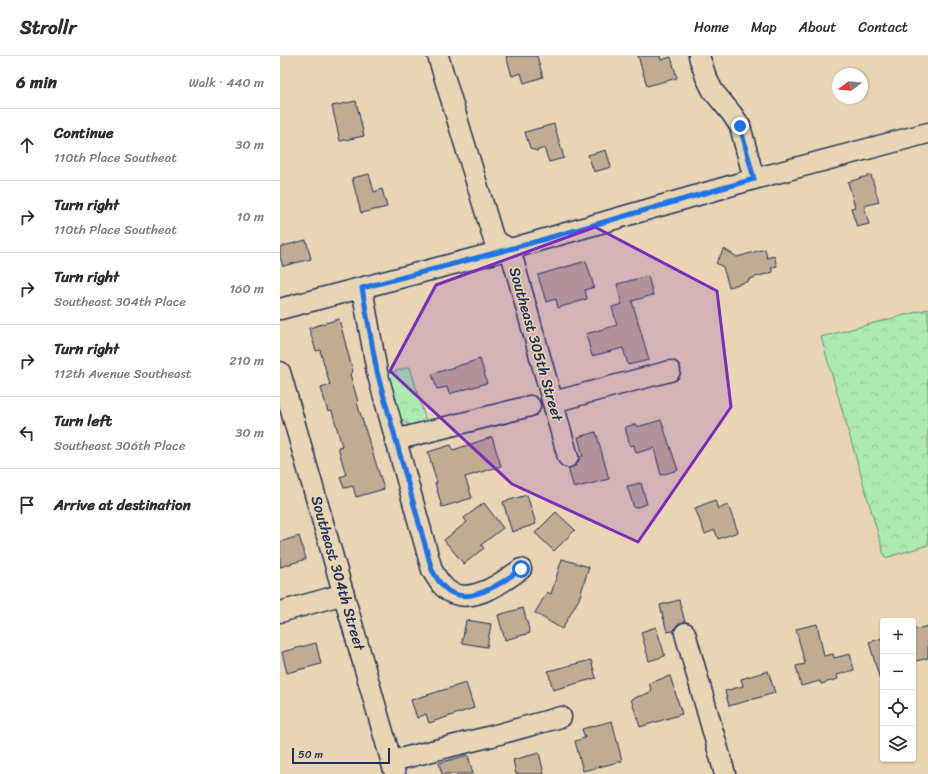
<!DOCTYPE html>
<meta charset="utf-8">
<style>
:root{--surface:#fff;--page:#f7f7f7;--text:#2b2b33;--muted:#7c7c81;--line:#e1e1e2}
body{margin:0;font-family:Sriracha,sans-serif;background:var(--page);color:var(--text)}
.controls{position:absolute;right:12px;bottom:12px;display:grid;overflow:hidden;border-radius:4px;box-shadow:0 1px 3px #0004}
.controls button{width:36px;height:36px;display:grid;place-items:center;padding:0;border:0;border-bottom:1px solid var(--line);background:var(--surface);color:var(--text);font:20px sans-serif}
.compass{position:absolute;left:552px;top:12px;width:36px;height:36px;border-radius:50%;background:var(--surface);box-shadow:0 1px 3px #0004;rotate:254deg}
.scale{position:absolute;left:12px;bottom:10px;width:98px;box-sizing:border-box;padding-left:4px;border:2px solid #1b2f5e;border-top:0;font-size:11px;line-height:14px;white-space:nowrap;color:#1b2f5e;-webkit-text-stroke:3px #e9d5b3;paint-order:stroke}
.stop{position:absolute;width:12px;height:12px;margin:-9px;border:3px solid #1a73e8;border-radius:50%;background:#fff}
.stop.end{background:#1a73e8;border-color:#fff;box-shadow:0 1px 4px #0008}
.list{margin:0;padding:0;list-style:none}
h2{display:flex;justify-content:space-between;align-items:center;height:52px;margin:0;padding:0 16px;font-size:17px}
h2 small{font-size:13px;font-weight:400;color:var(--muted)}
.list li{display:grid;grid-template-columns:26px 1fr auto;gap:12px;align-items:center;box-sizing:border-box;height:72px;padding:0 16px;border-top:1px solid var(--line)}
.list b{display:block;font-size:15px;white-space:nowrap}
.list p{margin:0;font-size:13px;white-space:nowrap;color:var(--muted)}
.list em{font-size:13px;font-style:normal;color:var(--muted)}
.icon{flex:none;width:22px;height:22px;fill:none;stroke:currentColor;stroke-width:2;stroke-linecap:round;stroke-linejoin:round}
.map{position:relative;flex:none;width:648px;height:718px;overflow:hidden}
header{display:flex;align-items:center;gap:24px;box-sizing:border-box;height:56px;padding:0 20px;background:var(--surface);border-bottom:1px solid var(--line)}
header strong{font-size:19px}
nav{display:flex;gap:22px;margin-inline-start:auto;font-size:14px}
main{display:flex}
aside{flex:1;background:var(--surface)}
.map>svg:first-child{display:block}
.forest{fill:url(#forest-crowns);stroke:#648c87}
.building{fill:#c1ac93;stroke:#1b2f5e}
.lines{fill:none;stroke-linecap:round;stroke-linejoin:round}
.minor-casing{stroke:#1b2f5e;stroke-width:23}
.minor{stroke:#e9d5b3;stroke-width:20}
.route{stroke:#1a73e8;stroke-width:5}
.marked{fill:#7b2cbf;fill-opacity:0.2;stroke:#7b2cbf;stroke-width:3;stroke-linejoin:round}
.labels{text-anchor:middle;dominant-baseline:central;stroke-width:3;stroke-linejoin:round;paint-order:stroke}
.street-label{font-size:15px;fill:#1b2f5e;stroke:#e9d5b3}
</style>
<header>
<strong>Strollr</strong>
<nav><a>Home</a><a>Map</a><a>About</a><a>Contact</a></nav>
</header>
<main>
<aside>
<h2>6 min<small>Walk · 440 m</small></h2>
<ul class="list">
<li><svg class="icon" aria-label="ahead" viewBox="0 0 24 24"><path d="M12 20V5M6 11l6-6 6 6"/></svg><div><b>Continue</b><p>110th Place Southeat</p></div><em>30 m</em></li>
<li><svg class="icon" aria-label="right" viewBox="0 0 24 24"><path d="M7 20v-9h11M14 6l5 5-5 5"/></svg><div><b>Turn right</b><p>110th Place Southeat</p></div><em>10 m</em></li>
<li><svg class="icon" aria-label="right" viewBox="0 0 24 24"><path d="M7 20v-9h11M14 6l5 5-5 5"/></svg><div><b>Turn right</b><p>Southeast 304th Place</p></div><em>160 m</em></li>
<li><svg class="icon" aria-label="right" viewBox="0 0 24 24"><path d="M7 20v-9h11M14 6l5 5-5 5"/></svg><div><b>Turn right</b><p>112th Avenue Southeast</p></div><em>210 m</em></li>
<li><svg class="icon" aria-label="left" viewBox="0 0 24 24"><path d="M17 20v-9H6M10 6l-5 5 5 5"/></svg><div><b>Turn left</b><p>Southeast 306th Place</p></div><em>30 m</em></li>
<li><svg class="icon" aria-label="arrive" viewBox="0 0 24 24"><path d="M6 21V4h12l-3 4 3 4H6"/></svg><div><b>Arrive at destination</b></div></li>
</ul>
</aside>
<div class="map">
<svg width="648" height="718" viewBox="0 0 648 718">
<defs>
<pattern id="forest-crowns" width="20" height="18" patternUnits="userSpaceOnUse"><rect width="20" height="18" fill="#adeab0"/><path d="M2 6a3 3 0 1 1 6 0M12 15a3 3 0 1 1 6 0" fill="none" stroke="#94c99a"/></pattern>
</defs>
<rect width="100%" height="100%" fill="#e9d5b3"/>
<filter id="ink" filterUnits="userSpaceOnUse"><feTurbulence type="fractalNoise" baseFrequency=".025" numOctaves="2"/><feDisplacementMap in="SourceGraphic" scale="8" xChannelSelector="R" yChannelSelector="G"/><feConvolveMatrix kernelMatrix="1 2 1 2 8 2 1 2 1" color-interpolation-filters="sRGB"/></filter>
<g filter="url(#ink)">
<g class="forest">
<path d="M648,253V489L605,502L541,281Z"/>
<path d="M130,311L147,369H131L126,367L118,361L105,318Z"/>
</g>
<g class="building">
<path d="M226,0H257L263,21L244,27L241,17L232,20Z"/>
<path d="M358,0H380L381,4L391,1L397,22L367,30Z"/>
<path d="M76,45L84,80L60,85L52,50Z"/>
<path d="M274,68L284,102L269,106L264,92L256,95L250,92L245,76Z"/>
<path d="M326,94L331,111L314,116L308,99Z"/>
<path d="M89,118L94,136L102,133L107,151L81,157L72,122Z"/>
<path d="M591,119L599,146L584,150L589,168L577,171L571,152L575,151L568,126Z"/>
<path d="M26,184L31,203L3,210L0,201V191Z"/>
<path d="M444,193L457,201L485,193L487,202L494,200L497,210L491,212L493,216L469,223V225L449,231L443,211L436,207Z"/>
<path d="M306,205L314,231L305,234L307,243L278,252L276,243L266,246L258,219Z"/>
<path d="M368,220L373,239L352,245L369,304L348,309L343,292L312,300L306,278L337,269L332,251L342,248L337,228Z"/>
<path d="M59,263L73,316L70,318L78,346L77,347L104,433L76,441L73,430L64,432L60,421L66,419L58,391L62,390L52,355L48,356L41,332L50,329L40,294L36,295L29,272Z"/>
<path d="M200,303L207,327L169,338L167,331L157,333L152,318Z"/>
<path d="M381,364L398,414L381,419L374,392L356,397L354,389L350,390L345,371L356,368L357,371Z"/>
<path d="M316,376L329,423L294,432L288,412L296,409L299,404V401L303,400L298,381Z"/>
<path d="M212,381L221,410L185,421L192,442L162,451L155,427H157L148,396L171,389L173,394Z"/>
<path d="M361,427L367,448L354,452L347,430Z"/>
<path d="M247,439L256,468L232,476L223,446Z"/>
<path d="M435,444L438,453L448,449L458,476L438,483L435,474L425,478L415,452Z"/>
<path d="M204,447L223,472L201,489L204,492L184,508L164,484L187,466L184,462Z"/>
<path d="M276,456L295,474L274,495L255,477Z"/>
<path d="M19,480L26,503L0,511V486Z"/>
<path d="M282,503L309,511L299,543L282,573L255,557L267,536L271,538Z"/>
<path d="M399,544L405,566L397,569L394,575L387,576L380,549Z"/>
<path d="M243,552L250,577L225,584L218,559Z"/>
<path d="M186,564L211,568L207,591L182,587Z"/>
<path d="M537,568L544,600L553,598L554,602L570,598L574,614L557,619L558,623L541,628L540,625L521,630L516,610L525,608L516,573Z"/>
<path d="M648,570V602L633,606V574Z"/>
<path d="M376,571L385,600L369,605L361,576Z"/>
<path d="M603,582V624H600L589,586Z"/>
<path d="M36,587L41,608L7,617L2,596Z"/>
<path d="M311,604L316,622L273,634L268,615Z"/>
<path d="M488,615L495,637L449,650L445,635L463,630L461,623Z"/>
<path d="M390,620L402,658L360,671L351,643L372,636L369,627Z"/>
<path d="M186,627L194,652L149,667L146,658L137,662L131,644Z"/>
<path d="M332,665L342,705L303,715L295,685L305,682L302,673Z"/>
<path d="M259,697L264,718H236L233,704Z"/>
<path d="M188,699L193,718H162L159,707Z"/>
</g>
<g class="lines">
<defs>
<g id="minor">
<path d="M158,0L214,184L230,193L288,401"/>
<path d="M419,0L426,21L433,35L452,58L460,70L474,123"/>
<path d="M82,232L97,316L152,514C157,523 164,535 175,538C196,546 226,524 241,513"/>
<path d="M0,253L230,193L474,123L648,77"/>
<path d="M0,316L115,718"/>
<path d="M273,346L390,315"/>
<path d="M115,384L250,350"/>
<path d="M0,556L64,538"/>
<path d="M405,577L445,718"/>
<path d="M112,705L212,680L281,661"/>
</g>
</defs>
<use href="#minor" class="minor-casing"/>
<use href="#minor" class="minor"/>
</g>
</g>
<g class="lines" filter="url(#ink)">
<path class="route" d="M241,513C226,524 196,546 175,538C164,535 157,523 152,514L97,316L82,232L230,193L474,123L460,70"/>
</g>
<path class="marked" d="M315,171L437,235L451,351L358,486L232,428L110,315L156,229Z"/>
<g class="labels">
<g class="street-label">
<text transform="translate(256 288) rotate(74)">Southeast 305th Street</text>
<text transform="translate(58 517) rotate(74)">Southeast 304th Street</text>
</g>
</g>
</svg>
<div class="controls">
<button>+</button>
<button>−</button>
<button><svg class="icon" aria-label="locate" viewBox="0 0 24 24"><circle cx="12" cy="12" r="6"/><path d="M12 2v4M12 18v4M2 12h4M18 12h4"/></svg></button>
<button><svg class="icon" aria-label="layers" viewBox="0 0 24 24"><path d="M12 4l9 5-9 5-9-5zM3 14l9 5 9-5"/></svg></button>
</div>
<svg class="compass" viewBox="-18 -18 36 36"><path d="M0-13l5 13h-10z" fill="#e53935"/><path d="M0 13l5-13h-10z" fill="#7c7c81"/></svg>
<div class="scale">50 m</div>
<div class="stop" style="left:241px;top:513px"></div>
<div class="stop end" style="left:460px;top:70px"></div>
</div>
</main>
